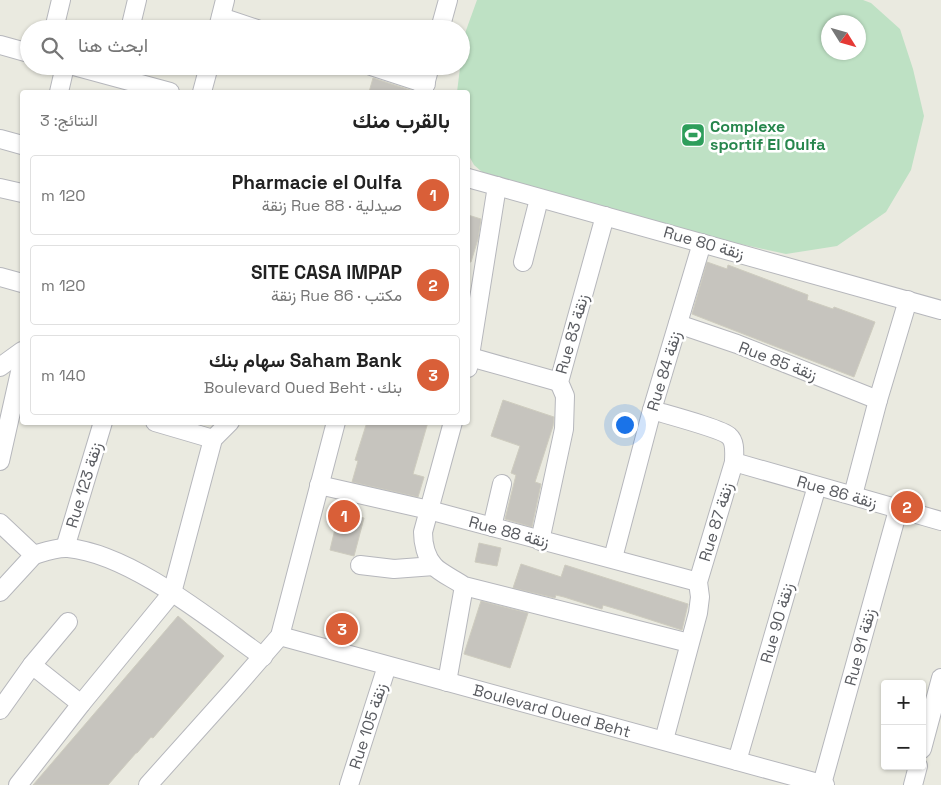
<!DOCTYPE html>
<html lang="ar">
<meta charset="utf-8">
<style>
:root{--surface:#fff;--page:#f2f2f2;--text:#222;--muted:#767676;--line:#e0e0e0;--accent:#d95f38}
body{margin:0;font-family:"Space Grotesk",Vazirmatn,sans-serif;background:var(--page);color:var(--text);direction:rtl}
.controls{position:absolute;right:15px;bottom:15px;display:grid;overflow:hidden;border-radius:5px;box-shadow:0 1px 4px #0004}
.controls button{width:45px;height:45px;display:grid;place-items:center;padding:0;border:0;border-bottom:1px solid var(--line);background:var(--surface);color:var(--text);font:25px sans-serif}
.compass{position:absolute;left:821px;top:15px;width:45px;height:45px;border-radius:50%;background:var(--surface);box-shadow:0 1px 4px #0004;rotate:127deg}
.you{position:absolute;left:624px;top:424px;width:18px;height:18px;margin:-12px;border:4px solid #fff;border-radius:50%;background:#1a73e8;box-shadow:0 0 0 8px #1a73e833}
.badge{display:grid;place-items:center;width:32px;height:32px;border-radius:50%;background:var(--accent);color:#fff;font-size:16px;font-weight:700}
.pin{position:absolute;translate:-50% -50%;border:2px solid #fff;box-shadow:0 1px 5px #0006}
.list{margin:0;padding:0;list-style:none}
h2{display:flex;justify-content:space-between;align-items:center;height:65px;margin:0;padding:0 20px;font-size:21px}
h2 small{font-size:16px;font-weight:400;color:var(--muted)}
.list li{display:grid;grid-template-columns:32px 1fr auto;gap:15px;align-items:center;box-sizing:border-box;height:80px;margin:0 10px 10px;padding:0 10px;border:1px solid var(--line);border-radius:5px}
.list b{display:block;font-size:19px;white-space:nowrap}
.list p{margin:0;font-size:16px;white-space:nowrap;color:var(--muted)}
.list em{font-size:16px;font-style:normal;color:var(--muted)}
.icon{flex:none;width:28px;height:28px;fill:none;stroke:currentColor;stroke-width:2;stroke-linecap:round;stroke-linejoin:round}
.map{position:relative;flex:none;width:941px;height:785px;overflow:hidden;direction:ltr}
.search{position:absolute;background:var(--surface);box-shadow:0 1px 4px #0004;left:20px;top:20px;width:450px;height:55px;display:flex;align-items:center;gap:12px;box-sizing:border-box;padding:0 18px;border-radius:28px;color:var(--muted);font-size:19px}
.panel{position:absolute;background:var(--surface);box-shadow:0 1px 4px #0004;left:20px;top:90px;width:450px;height:335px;border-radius:5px;direction:rtl}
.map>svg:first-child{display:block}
.green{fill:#bee1c4;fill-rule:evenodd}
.building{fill:#c6c4be;stroke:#ceccbf}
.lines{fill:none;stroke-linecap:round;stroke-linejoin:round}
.minor-casing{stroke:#b6b7bc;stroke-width:20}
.minor{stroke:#fff;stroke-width:18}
.labels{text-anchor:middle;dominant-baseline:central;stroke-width:5;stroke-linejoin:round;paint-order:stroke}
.leisure-label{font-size:16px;font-weight:bold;fill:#27864d;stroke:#fff;text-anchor:start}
.street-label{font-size:16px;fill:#595b60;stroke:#fff}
</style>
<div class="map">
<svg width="941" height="785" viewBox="0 0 941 785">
<rect width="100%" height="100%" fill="#eaeae0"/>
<path class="green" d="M477,0H863L871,3L900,29L913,69L924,116L911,170L886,212L837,246L786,254L578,208L497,185L474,165L468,154V92H457L464,36ZM828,22H858V52H828Z"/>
<g class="building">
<path d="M373,78L413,91V92H369Z"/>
<path d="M468,215L481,219L478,239L471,262H468Z"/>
<path d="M707,262L727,269L728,265L808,295L807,300L833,309L834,307L875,322L854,377L692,314Z"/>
<path d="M503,400L554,417L553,426L535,482L541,484L532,527L505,519L516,475L511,473L520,446L491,436Z"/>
<path d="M367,422H428L413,474L424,477L418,497L352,482L358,461L355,460Z"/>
<path d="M339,512L364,518L354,556L330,550Z"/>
<path d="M479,543L501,548L497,566L475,562Z"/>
<path d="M521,564L561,577L565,565L688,604L682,630L620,610L603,605L602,609L564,597L556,595L555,598L513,588Z"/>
<path d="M481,601L528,613L510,668L464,654Z"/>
<path d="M337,615L356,620L352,634L333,630Z"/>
<path d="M178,616L224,656L153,738L151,737L137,753H136L108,785H33Z"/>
</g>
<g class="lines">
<defs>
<g id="minor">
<path d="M221,17L257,29"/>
<path d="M218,28L225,0"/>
<path d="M54,29L61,0"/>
<path d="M130,29L137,0"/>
<path d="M440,29L448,0"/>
<path d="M0,45L29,53"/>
<path d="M74,66L170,92"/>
<path d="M371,66L426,84"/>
<path d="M59,92L65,66"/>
<path d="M202,92L209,66"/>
<path d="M423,92L430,66"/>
<path d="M0,139L22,145"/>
<path d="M468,178C625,223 783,265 941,310"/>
<path d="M0,188L22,193"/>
<path d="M523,262L539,199"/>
<path d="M0,277L22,283"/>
<path d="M678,324L737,344L878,400"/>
<path d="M470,357L559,382"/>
<path d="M0,367L22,351"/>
<path d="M468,368L497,186"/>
<path d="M652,410C665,414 722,429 729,436C736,442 734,454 734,462L698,582L700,597L698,613L664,740"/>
<path d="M155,422L213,439"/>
<path d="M453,422L423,532C423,543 426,557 434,566C440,573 456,580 464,586L689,643"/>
<path d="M0,461L22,363"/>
<path d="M734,462L941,521"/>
<path d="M319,485L429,510L698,582"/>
<path d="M853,495L878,400L908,300"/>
<path d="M0,523L34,555C44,552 57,547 68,548C131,554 211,620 263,657"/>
<path d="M492,527L502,484"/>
<path d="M540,541L564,429L565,396L559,382L605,216"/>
<path d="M65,548L103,422"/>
<path d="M613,558L652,410L702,243"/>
<path d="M360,565L394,569L434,566"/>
<path d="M0,592L34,555"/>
<path id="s1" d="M280,636L825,785"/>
<path d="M32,665L81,704"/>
<path d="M447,682L464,586"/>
<path d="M0,710L32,665L68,622"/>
<path d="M922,749L941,678"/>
<path d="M737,761L817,486"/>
<path d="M822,784L898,510"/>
<path d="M18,785L81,704L172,593L213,439L230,422"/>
<path d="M148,785L234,689L280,636L336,422"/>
<path d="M349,785L387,666"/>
<path d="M913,785L918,766"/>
</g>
</defs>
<use href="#minor" class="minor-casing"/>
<use href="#minor" class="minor"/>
</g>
<defs>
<symbol id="stadium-square" viewBox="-11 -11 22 22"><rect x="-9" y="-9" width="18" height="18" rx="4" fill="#2e9e5b" stroke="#fff"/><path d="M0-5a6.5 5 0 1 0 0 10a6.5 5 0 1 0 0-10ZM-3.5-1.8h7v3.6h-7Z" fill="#fff"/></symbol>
</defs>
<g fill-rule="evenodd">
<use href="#stadium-square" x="679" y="121" width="28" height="28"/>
</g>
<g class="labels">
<g class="leisure-label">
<text x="710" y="126">Complexe<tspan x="710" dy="18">sportif El Oulfa</tspan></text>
</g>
<g class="street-label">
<text transform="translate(704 243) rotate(16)">Rue 80 زنقة</text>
<text transform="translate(572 334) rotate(-74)">Rue 83 زنقة</text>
<text transform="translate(778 361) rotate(21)">Rue 85 زنقة</text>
<text transform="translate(664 371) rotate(-73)">Rue 84 زنقة</text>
<text transform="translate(84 485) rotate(-73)">Rue 123 زنقة</text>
<text transform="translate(837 492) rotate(16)">Rue 86 زنقة</text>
<text transform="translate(716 522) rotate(-73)">Rue 87 زنقة</text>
<text transform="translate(509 532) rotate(15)">Rue 88 زنقة</text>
<text transform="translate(777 623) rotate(-74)">Rue 90 زنقة</text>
<text transform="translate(860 647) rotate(-75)">Rue 91 زنقة</text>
<text stroke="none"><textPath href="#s1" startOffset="282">Boulevard Oued Beht</textPath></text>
<text transform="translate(368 726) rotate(-72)">Rue 105 زنقة</text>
</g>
</g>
</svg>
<div class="controls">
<button>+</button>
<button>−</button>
</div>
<svg class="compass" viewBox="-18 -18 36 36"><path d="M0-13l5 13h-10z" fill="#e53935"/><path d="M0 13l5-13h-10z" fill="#767676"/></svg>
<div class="you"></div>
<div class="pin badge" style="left:344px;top:516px">1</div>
<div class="pin badge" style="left:907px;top:507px">2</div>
<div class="pin badge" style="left:342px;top:629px">3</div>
<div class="search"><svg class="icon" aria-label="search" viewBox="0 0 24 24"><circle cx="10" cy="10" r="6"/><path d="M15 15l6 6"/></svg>ابحث هنا</div>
<section class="panel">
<h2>بالقرب منك<small>النتائج: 3</small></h2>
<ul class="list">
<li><span class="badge">1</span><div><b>Pharmacie el Oulfa</b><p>صيدلية · Rue 88 زنقة</p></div><em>120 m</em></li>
<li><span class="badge">2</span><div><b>SITE CASA IMPAP</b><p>مكتب · Rue 86 زنقة</p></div><em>120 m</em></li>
<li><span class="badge">3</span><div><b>Saham Bank سهام بنك</b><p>بنك · Boulevard Oued Beht</p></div><em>140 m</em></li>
</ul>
</section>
</div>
